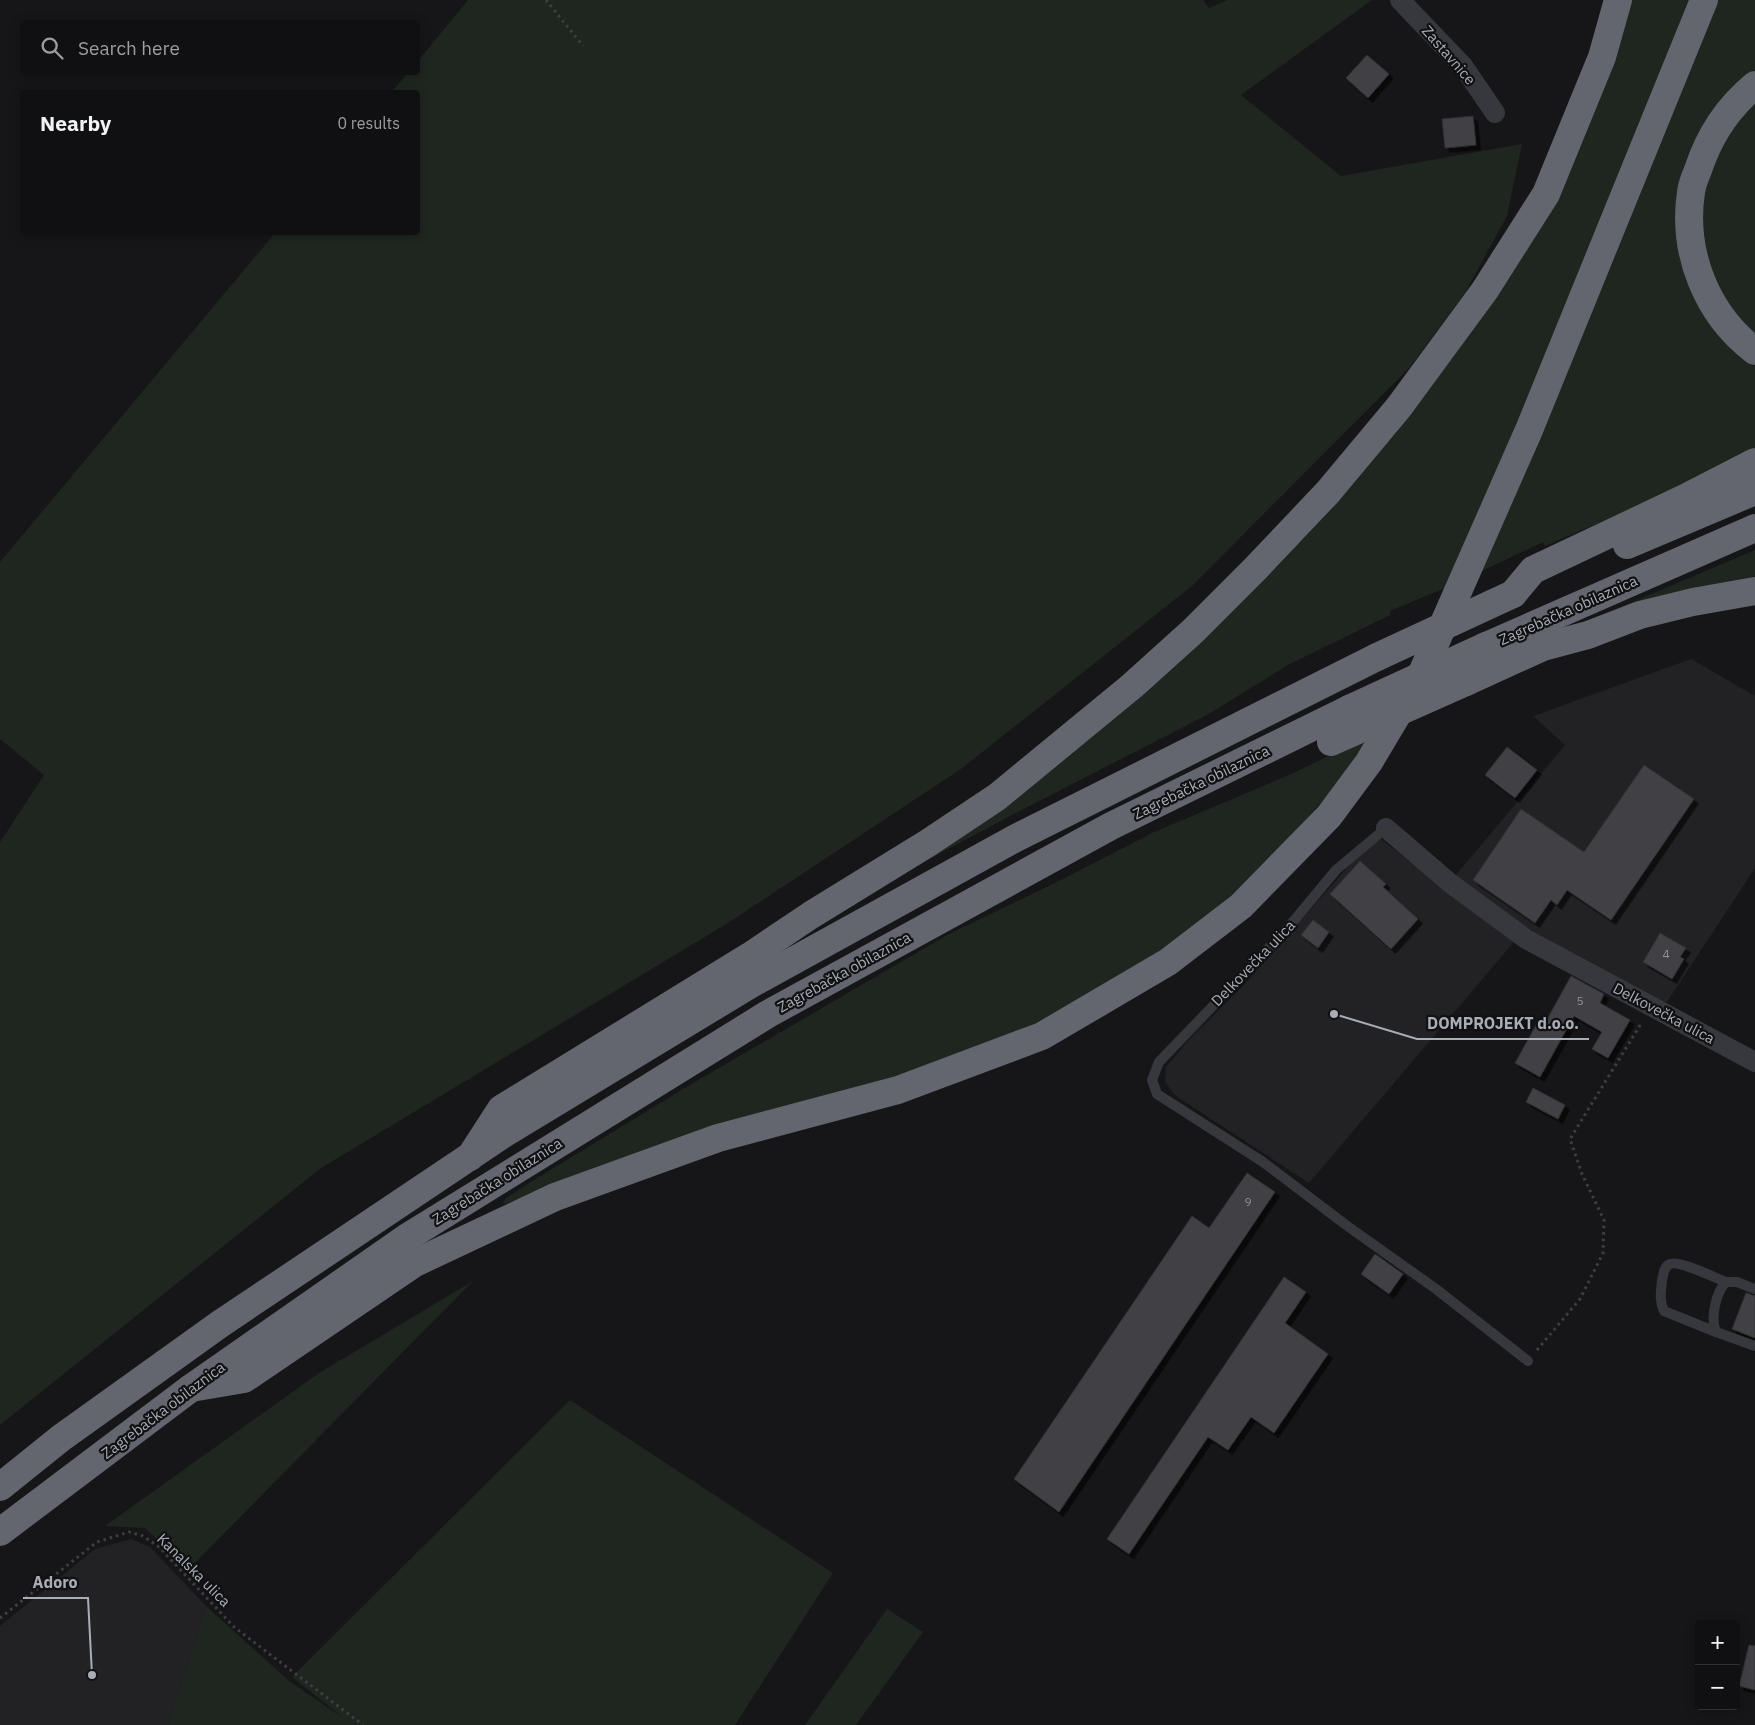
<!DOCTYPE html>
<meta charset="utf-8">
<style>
:root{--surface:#101012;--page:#19191b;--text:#f1f3f6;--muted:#9c9d9f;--line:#303032}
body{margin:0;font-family:"IBM Plex Sans",sans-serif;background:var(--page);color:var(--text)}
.controls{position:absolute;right:15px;bottom:15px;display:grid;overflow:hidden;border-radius:5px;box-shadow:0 2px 12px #0003}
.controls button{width:45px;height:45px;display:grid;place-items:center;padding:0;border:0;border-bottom:1px solid var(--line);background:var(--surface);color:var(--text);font:25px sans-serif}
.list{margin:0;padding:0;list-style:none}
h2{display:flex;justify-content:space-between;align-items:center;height:65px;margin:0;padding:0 20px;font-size:21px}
h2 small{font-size:16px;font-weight:400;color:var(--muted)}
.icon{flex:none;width:28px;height:28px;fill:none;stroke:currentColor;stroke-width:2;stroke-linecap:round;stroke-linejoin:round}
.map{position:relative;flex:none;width:1755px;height:1725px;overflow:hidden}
.search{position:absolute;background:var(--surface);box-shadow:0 2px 12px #0003;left:20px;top:20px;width:400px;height:55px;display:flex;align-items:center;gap:12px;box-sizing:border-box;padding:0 18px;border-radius:5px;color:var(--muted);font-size:19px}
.panel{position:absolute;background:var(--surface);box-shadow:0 2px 12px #0003;left:20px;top:90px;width:400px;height:145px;border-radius:5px}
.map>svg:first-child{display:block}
.built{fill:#222225}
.green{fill:#1e261f}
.building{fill:#404145;stroke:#303034;filter:url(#shadow)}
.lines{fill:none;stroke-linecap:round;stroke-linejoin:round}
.path{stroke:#3d3f44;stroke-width:3;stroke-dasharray:2.5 4;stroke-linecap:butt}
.service{stroke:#37383d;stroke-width:10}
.minor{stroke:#37383d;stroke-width:20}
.motorway{stroke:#63666e;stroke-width:28}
.motorway-bridge{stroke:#63666e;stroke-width:28}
.labels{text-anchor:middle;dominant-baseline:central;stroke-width:4.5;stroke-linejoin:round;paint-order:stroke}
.number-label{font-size:12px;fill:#8e929b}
.street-label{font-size:15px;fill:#a8adb8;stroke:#111113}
.leader{fill:none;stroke:#a8adb8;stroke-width:2}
.callout-dot{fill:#a8adb8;stroke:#111113;stroke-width:2}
.callout-label{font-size:16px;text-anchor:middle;font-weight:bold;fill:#a8adb8;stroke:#111113;stroke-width:4.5;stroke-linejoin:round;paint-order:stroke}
</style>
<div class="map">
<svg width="1755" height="1725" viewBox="0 0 1755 1725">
<defs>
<filter id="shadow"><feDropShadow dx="4.5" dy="4.5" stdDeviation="0" flood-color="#0009"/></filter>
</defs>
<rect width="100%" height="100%" fill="#161618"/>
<g class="built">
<path d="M1691,659L1755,696V868L1665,1005L1536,933L1484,900L1455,876L1565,745L1533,716Z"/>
<path d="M1380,838L1457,899L1514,942L1309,1183L1176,1096L1165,1082L1166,1067L1188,1041L1242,987L1354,860Z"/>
<path d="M131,1539L150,1547L206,1606L168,1725H0V1626L95,1549Z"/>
</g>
<g class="green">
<path d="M468,0H1203L1209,8L1227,0H1372L1241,95L1341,176L1522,144L1507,216L1465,293L1409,368L1192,586L961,769L728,923L321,1168L0,1425V842L44,775L0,739V562L275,233L418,232V92H391L408,73L418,72V61Z"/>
<path d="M1630,0H1691L1452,585L1390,611V615L1288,665L1207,715L1012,815L922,863L920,861L993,810L1450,360Z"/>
<path d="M1715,0H1755V73L1698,135L1688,158L1678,200L1750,363L1755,366V449L1690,484L1545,546L1543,542L1482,571Z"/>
<path d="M1755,97V339L1715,289L1698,212L1709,164Z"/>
<path d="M1755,550V581L1613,612L1616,609Z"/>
<path d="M1370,736L1327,796L1289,839L1230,898L1169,946L1031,1027L940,1064L638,1154L599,1166L518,1200L505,1204L503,1202L506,1198L526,1185L688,1086L949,934L1053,884L1154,832L1289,775Z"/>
<path d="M473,1281L188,1570L145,1528L105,1526L319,1373Z"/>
<path d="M570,1400L833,1573L735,1725H168L206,1606L288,1680L346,1720L292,1677Z"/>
<path d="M887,1609L923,1632L856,1725H805Z"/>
</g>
<g class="building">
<path d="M1367,55L1389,74L1368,98L1346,78Z"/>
<path d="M1473,116L1476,145L1445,148L1442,119Z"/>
<path d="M1507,747L1537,770L1515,798L1485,775Z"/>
<path d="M1644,765L1694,799L1611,920L1567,890L1557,905L1551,900L1535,923L1473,880L1521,809L1584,852Z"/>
<path d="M1360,861L1386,884L1383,887L1418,919L1391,949L1330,894Z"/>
<path d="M1313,920L1329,932L1318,948L1301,935Z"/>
<path d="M1660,933L1686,948L1680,957L1684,959L1672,979L1643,962Z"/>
<path d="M1571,976L1604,994L1600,1003L1630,1020L1608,1058L1592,1049L1602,1032L1574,1016L1540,1077L1515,1063L1539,1020L1545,1023Z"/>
<path d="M1533,1088L1565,1105L1558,1119L1526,1102Z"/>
<path d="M1247,1173L1275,1192L1059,1512L1014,1479L1192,1216L1209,1228Z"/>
<path d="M1375,1254L1403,1274L1389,1294L1361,1274Z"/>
<path d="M1284,1277L1306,1292L1285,1323L1328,1354L1274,1433L1251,1417L1228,1450L1208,1437L1129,1554L1107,1539Z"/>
<path d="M1746,1293L1755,1296V1338L1732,1329Z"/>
<path d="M1749,1645L1755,1646V1690L1739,1686Z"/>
</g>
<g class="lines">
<g class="path">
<path d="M546,0L583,46"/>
<path d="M1537,1350L1580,1299L1603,1253L1604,1220L1582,1174L1570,1139L1642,1022"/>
<path d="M0,1618L97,1542L129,1532L143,1536L159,1547L234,1627L363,1725"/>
</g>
<g class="service">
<path d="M1386,828L1336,870L1287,929L1159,1062L1152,1080L1157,1094L1263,1162L1346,1225L1436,1289L1528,1361"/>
<path d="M1755,1289L1737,1282H1726C1716,1292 1710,1318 1716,1332L1755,1346"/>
<path d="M1716,1332L1664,1311C1659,1300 1661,1292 1662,1281C1663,1275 1664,1266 1670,1264C1680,1260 1715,1278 1726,1282"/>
</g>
<g class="minor">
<path d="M1400,0L1463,66L1495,113"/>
<path d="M1386,828L1450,883L1526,939L1755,1062"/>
</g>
<g class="motorway">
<path d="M1755,85C1727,108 1709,136 1698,170C1695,177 1692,184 1691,192C1682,252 1706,314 1755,351"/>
<path d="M1627,545L1755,491"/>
<path d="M1513,594L1533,570L1685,498L1755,462"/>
<path d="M1486,646L1755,528"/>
<path d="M1466,682L1543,647L1588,635L1640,615L1693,602L1755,591"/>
<path d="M470,1157L501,1109L750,956L811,915L928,843L997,797L1132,686L1193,631L1256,568L1328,492L1399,407L1485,290L1546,194L1602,57L1618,0"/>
<path d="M191,1388L244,1379L415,1263L555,1197L718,1138L898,1090L1042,1036L1168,962L1241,906L1329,816L1369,762L1422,673L1529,430L1704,0"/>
<path d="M0,1487L61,1438L220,1324L505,1133L751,984L1014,839L1377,657"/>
<path d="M0,1532L191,1388L406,1238L768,1014L1111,826L1349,709"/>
</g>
<g class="motorway-bridge">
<path d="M1377,657L1513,594"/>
<path d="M1349,709L1486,646"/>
<path d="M1331,742L1466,682"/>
</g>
</g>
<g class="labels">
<g class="number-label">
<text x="1666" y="953">4</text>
<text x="1580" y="1000">5</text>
<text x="1248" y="1201">9</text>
</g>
<g class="street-label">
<text transform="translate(1449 55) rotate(49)">Zastavnice</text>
<text transform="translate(1568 610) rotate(-24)">Zagrebačka obilaznica</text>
<text transform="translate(1201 782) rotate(-26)">Zagrebačka obilaznica</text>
<text transform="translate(1253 963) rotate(-46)">Delkovečka ulica</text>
<text transform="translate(844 972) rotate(-29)">Zagrebačka obilaznica</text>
<text transform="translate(1664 1013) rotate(28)">Delkovečka ulica</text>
<text transform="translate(497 1181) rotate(-32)">Zagrebačka obilaznica</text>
<text transform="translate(163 1410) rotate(-37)">Zagrebačka obilaznica</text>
<text transform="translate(194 1570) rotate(45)">Kanalska ulica</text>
</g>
</g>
<path class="leader" d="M1334 1014L1417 1039H1589M92 1675L88 1598H23"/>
<g class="callout-dot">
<circle cx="1334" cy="1014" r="5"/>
<circle cx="92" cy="1675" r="5"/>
</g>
<g class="callout-label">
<text x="1503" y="1029">DOMPROJEKT d.o.o.</text>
<text x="55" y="1588">Adoro</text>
</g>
</svg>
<div class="controls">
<button>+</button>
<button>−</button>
</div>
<div class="search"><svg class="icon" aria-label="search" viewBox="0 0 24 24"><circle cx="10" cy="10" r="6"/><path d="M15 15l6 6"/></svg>Search here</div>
<section class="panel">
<h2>Nearby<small>0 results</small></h2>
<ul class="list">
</ul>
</section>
</div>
